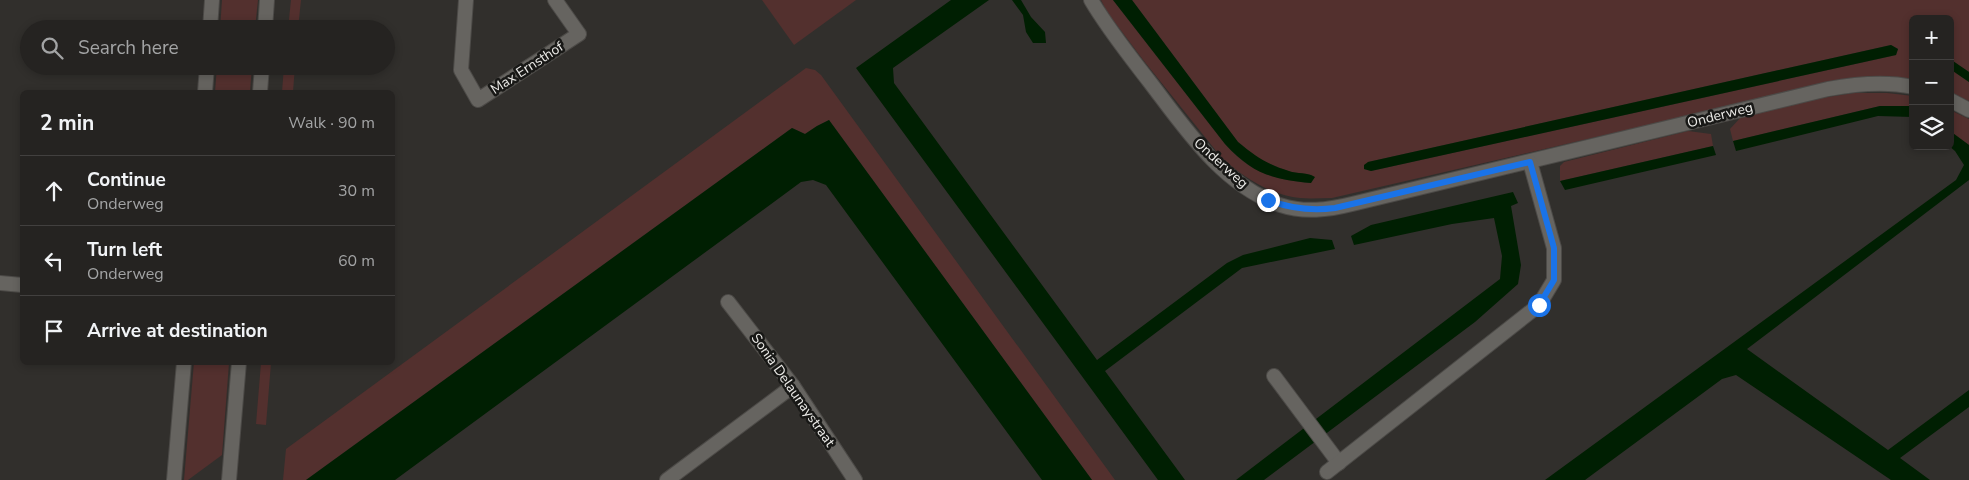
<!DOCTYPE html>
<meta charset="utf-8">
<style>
:root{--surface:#252321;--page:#2d2b2a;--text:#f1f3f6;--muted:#a3a4a5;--line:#42403f}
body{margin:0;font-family:"Nunito Sans",sans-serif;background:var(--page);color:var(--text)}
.controls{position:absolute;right:15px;top:15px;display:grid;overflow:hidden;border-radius:8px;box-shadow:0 2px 8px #0003}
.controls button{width:45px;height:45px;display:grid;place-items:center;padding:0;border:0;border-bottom:1px solid var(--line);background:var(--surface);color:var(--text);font:25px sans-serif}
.stop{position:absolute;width:15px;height:15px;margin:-11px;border:4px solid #1a73e8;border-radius:50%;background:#fff}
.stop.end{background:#1a73e8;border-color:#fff;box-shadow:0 1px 5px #0008}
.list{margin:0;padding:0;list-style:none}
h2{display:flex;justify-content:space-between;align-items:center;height:65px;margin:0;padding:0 20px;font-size:21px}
h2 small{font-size:16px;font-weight:400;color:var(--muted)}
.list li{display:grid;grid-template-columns:32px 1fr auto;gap:15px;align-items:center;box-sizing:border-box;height:70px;padding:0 20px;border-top:1px solid var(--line)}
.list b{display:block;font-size:19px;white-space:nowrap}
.list p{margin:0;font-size:16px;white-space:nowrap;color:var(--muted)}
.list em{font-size:16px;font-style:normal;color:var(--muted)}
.icon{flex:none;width:28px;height:28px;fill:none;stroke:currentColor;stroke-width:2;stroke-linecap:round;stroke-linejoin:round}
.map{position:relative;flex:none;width:1969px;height:480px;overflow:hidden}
.search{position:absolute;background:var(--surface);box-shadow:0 2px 8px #0003;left:20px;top:20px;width:375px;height:55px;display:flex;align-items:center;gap:12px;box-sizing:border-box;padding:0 18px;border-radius:28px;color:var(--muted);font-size:19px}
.panel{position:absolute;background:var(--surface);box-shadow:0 2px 8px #0003;left:20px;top:90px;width:375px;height:275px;border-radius:8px}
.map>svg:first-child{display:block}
.green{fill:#53302e;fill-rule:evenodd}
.water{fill:#001f02}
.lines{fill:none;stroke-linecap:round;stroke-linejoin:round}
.minor-casing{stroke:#4c4a47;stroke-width:16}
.tertiary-casing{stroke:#4c4a47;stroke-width:16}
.minor{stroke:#666460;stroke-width:14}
.tertiary{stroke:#666460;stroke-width:14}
.route{stroke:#1a73e8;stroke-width:6}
.labels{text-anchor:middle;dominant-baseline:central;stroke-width:5;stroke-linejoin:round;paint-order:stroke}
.street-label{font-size:14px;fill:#ecebe8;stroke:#181816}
</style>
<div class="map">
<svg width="1969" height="480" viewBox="0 0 1969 480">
<rect width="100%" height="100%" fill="#312f2c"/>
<g class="green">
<path d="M222,0H258L255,29H220Z"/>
<path d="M291,0H301L298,29H288Z"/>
<path d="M762,0H856L794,45Z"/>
<path d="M1101,0H1113L1225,144C1251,173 1272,179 1311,183L1312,175L1290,172L1260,160L1238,142L1132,0H1969V72L1950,59V19H1913V80C1891,75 1869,76 1847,79L1332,198C1321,198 1311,199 1300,198C1272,196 1241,176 1221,157L1144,61L1107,12ZM1891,45L1898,49L1896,55L1371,171L1364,169L1368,162Z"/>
<path d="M217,66H252L250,92H215Z"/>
<path d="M284,66H295L293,92H282Z"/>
<path d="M806,68L815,70L821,75L1115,480H1092L829,120L817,126L805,134L792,128L306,480H283L286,449Z"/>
<path d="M1950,69L1969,82V101L1950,92Z"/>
<path d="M1854,93H1887L1913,96V107L1880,106L1733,141L1730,129L1741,117L1821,98Z"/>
<path d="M1950,110L1969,119V145L1950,131Z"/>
<path d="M1688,131L1711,134L1713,146L1560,181V166L1564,162Z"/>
<path d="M194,362L229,363L222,455L188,480H184Z"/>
<path d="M261,363H271L266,425L256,424Z"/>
</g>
<g class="water">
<path d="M951,0H989L893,68L894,83L1097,360L1227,263L1243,255L1310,238L1332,240L1335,249L1242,268L1105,371L1185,480H1158L856,68Z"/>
<path d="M1012,0H1021L1031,17L1045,32L1046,43H1033L1026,32L1023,15Z"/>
<path d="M1113,0H1132L1238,142C1255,156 1268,165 1289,171C1297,174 1308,172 1315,177L1311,183C1271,179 1253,174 1225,144Z"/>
<path d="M1891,45L1898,49L1896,55L1371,171L1364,169V165L1368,162Z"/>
<path d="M1950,59L1969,72V82L1950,69Z"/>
<path d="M1880,106H1912L1913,117L1878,116L1736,151L1733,141Z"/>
<path d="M829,120L1092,480H1042L826,185L813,180L801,182L395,480H306L792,128L805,134L817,126Z"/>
<path d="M1950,131L1969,145V180L1747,349L1888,450L1969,390V407L1900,458L1930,480H1891L1736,375L1722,379L1585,480H1545L1956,180L1964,165L1955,151L1949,146Z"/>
<path d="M1713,146L1716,155L1565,190L1560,181Z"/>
<path d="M1513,192L1518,203L1511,206L1521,265L1518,284L1475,322L1264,480H1236L1500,279L1502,256L1494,218L1452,224L1354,245L1351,236L1371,225Z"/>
</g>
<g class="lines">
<defs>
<g id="minor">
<path d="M466,0L461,70L478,100L579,34L555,0"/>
<path d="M1091,0C1108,29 1129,55 1149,81C1185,128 1222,185 1280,205C1304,213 1328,210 1352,204L1828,89C1855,84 1885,81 1913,87"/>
<path d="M1950,100L1969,110"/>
<path d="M0,283L22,285"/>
<path d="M728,302L793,386L855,480"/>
<path d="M1274,376L1339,463"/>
<path d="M1327,472L1539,305L1554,280V248L1530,162"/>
<path d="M667,480L793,386"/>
</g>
<g id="tertiary">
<path d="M210,29L212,0"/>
<path d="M265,29L267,0"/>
<path d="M205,92L207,66"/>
<path d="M260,92L262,66"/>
<path d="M174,480L184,362"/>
<path d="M229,480L239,362"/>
</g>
</defs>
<use href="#minor" class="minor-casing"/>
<use href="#tertiary" class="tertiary-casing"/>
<use href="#minor" class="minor"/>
<use href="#tertiary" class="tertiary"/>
</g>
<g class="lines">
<path class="route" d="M1268,200C1291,209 1311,211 1335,208L1530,162L1554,248V280L1539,305"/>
</g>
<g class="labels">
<g class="street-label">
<text transform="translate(527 68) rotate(-33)">Max Ernsthof</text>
<text transform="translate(1720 115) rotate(-14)">Onderweg</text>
<text transform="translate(1221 163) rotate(42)">Onderweg</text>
<text transform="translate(793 390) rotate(55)">Sonia Delaunaystraat</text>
</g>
</g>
</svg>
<div class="controls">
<button>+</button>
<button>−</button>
<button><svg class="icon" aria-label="layers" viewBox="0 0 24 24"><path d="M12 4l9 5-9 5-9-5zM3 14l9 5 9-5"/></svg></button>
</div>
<div class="stop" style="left:1539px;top:305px"></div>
<div class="stop end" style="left:1268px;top:200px"></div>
<div class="search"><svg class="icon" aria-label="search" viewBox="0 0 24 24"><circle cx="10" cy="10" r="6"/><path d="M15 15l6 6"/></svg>Search here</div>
<section class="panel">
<h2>2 min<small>Walk · 90 m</small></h2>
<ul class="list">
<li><svg class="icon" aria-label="ahead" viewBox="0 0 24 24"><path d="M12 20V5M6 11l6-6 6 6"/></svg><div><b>Continue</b><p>Onderweg</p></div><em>30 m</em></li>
<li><svg class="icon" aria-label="left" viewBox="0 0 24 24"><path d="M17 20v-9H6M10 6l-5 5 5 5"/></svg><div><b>Turn left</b><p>Onderweg</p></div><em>60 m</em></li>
<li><svg class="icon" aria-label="arrive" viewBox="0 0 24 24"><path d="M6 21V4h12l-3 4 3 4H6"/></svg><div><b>Arrive at destination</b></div></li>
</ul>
</section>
</div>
